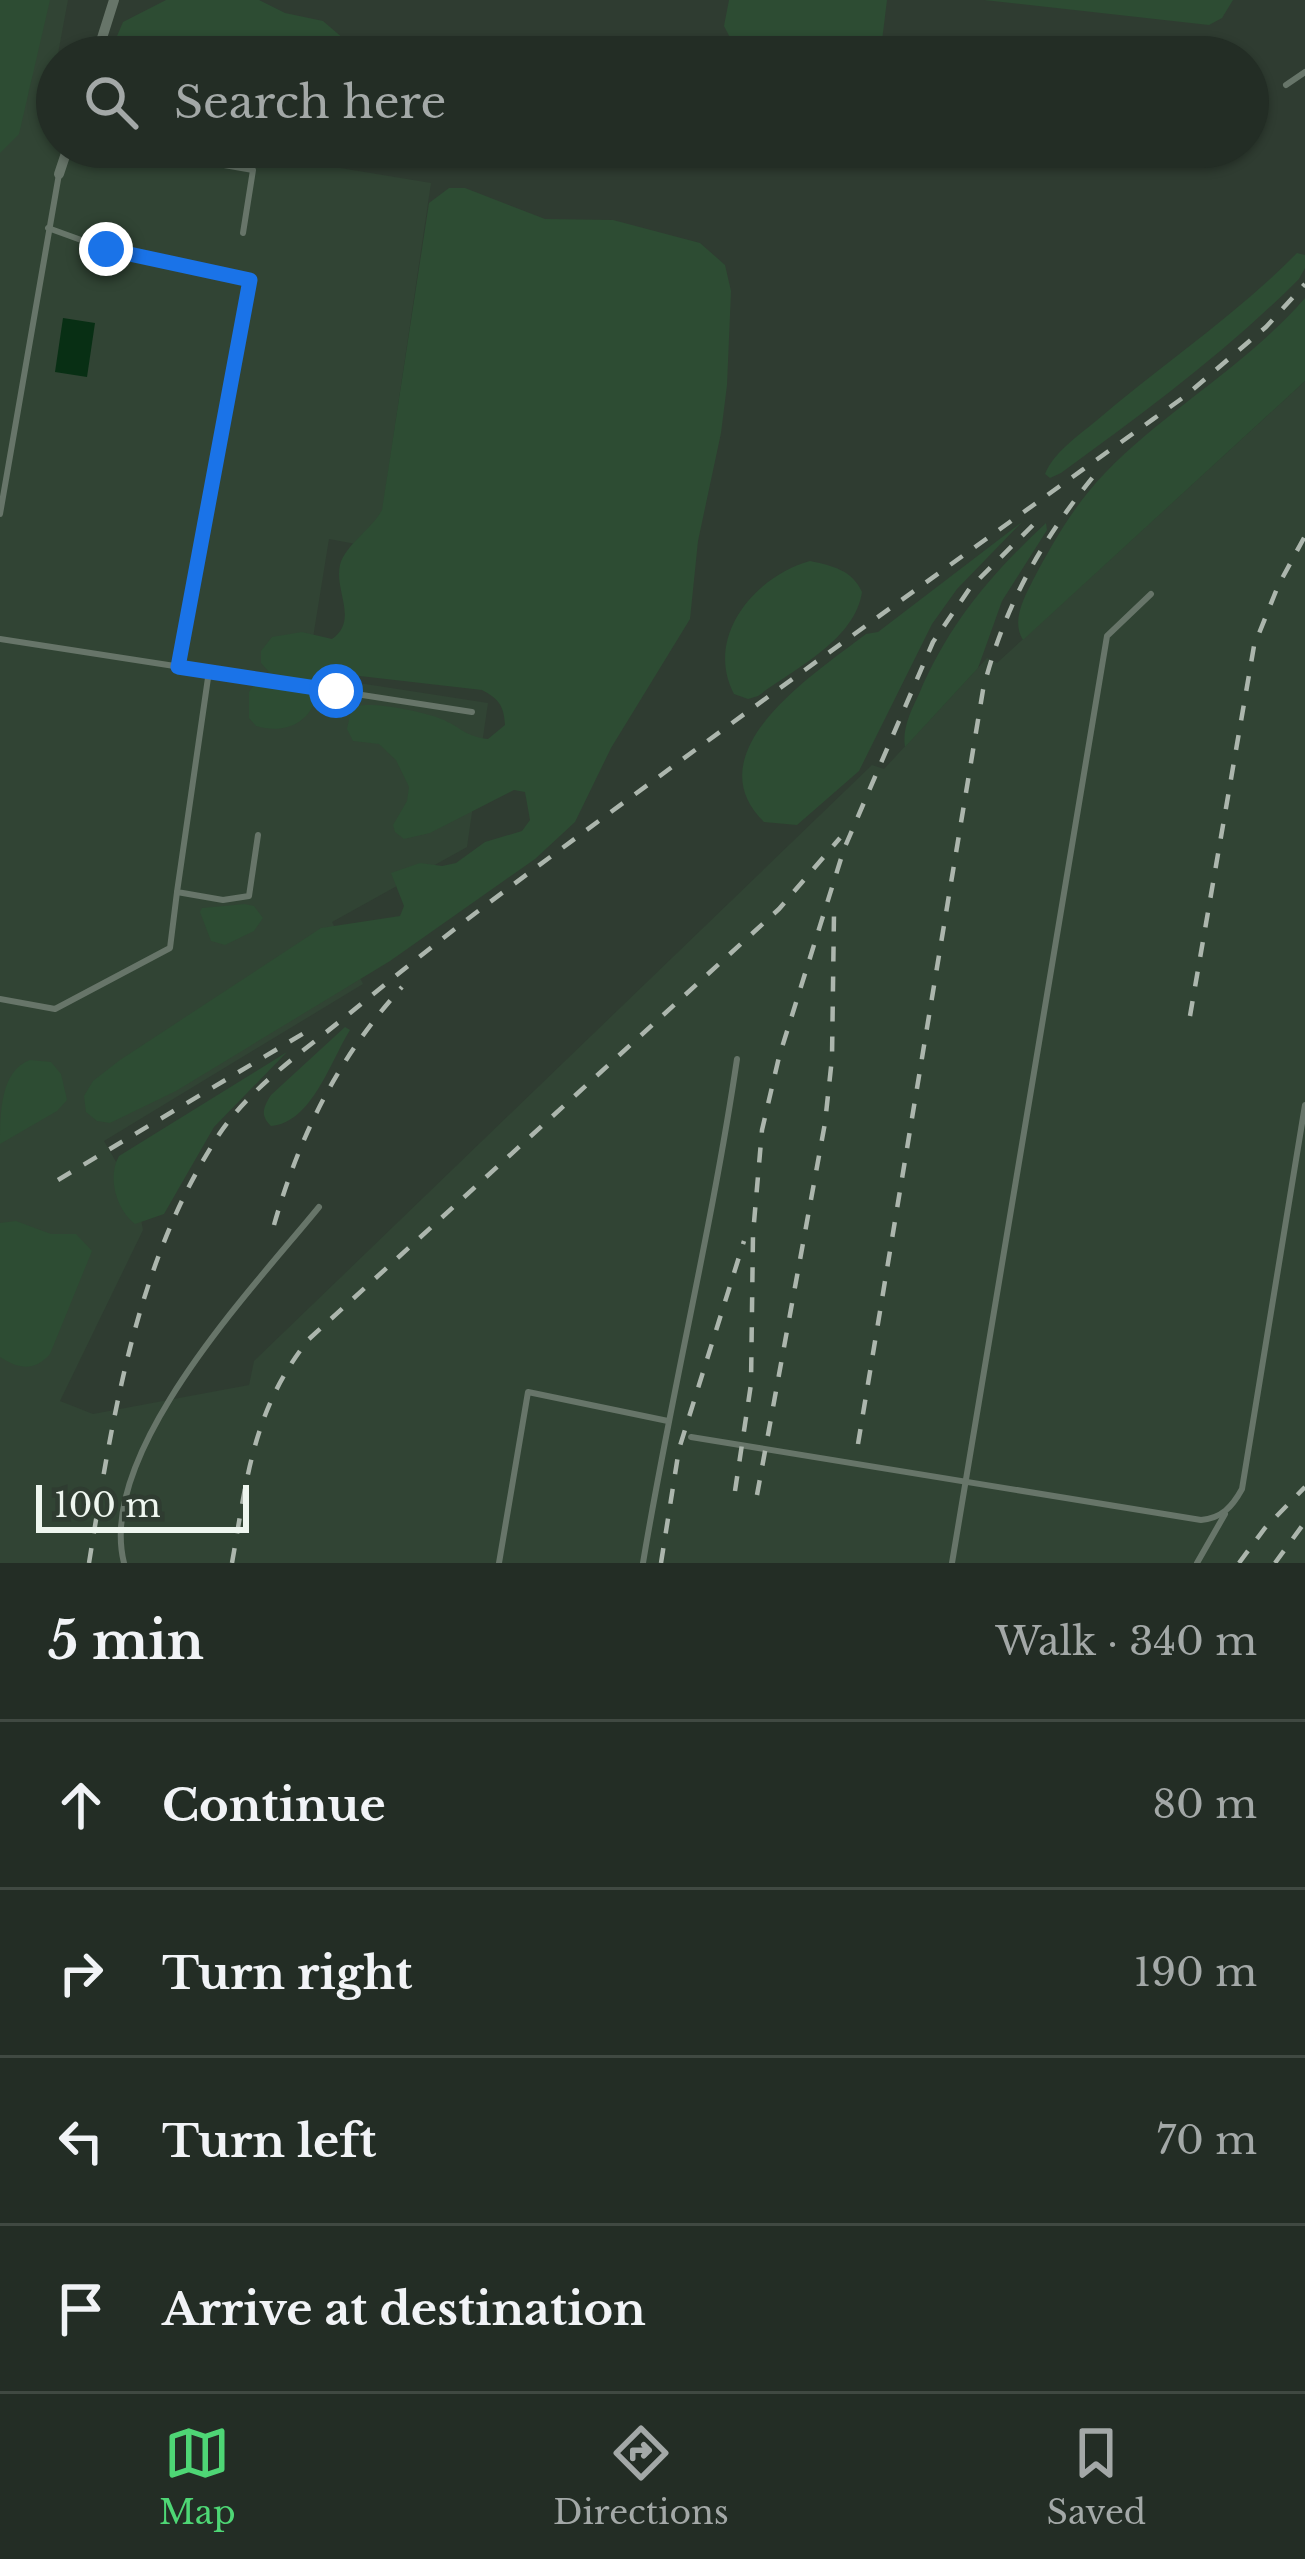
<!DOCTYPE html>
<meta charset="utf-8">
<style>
:root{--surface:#232d25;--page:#2f3932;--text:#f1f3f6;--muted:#a3a8a7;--line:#404942;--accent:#4ed675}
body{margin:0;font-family:"Libre Baskerville",serif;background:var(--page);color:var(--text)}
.scale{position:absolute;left:36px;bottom:30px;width:213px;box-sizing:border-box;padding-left:12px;border:6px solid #eef6ef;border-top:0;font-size:33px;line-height:42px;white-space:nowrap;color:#eef6ef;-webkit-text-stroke:9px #2f3c31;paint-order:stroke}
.stop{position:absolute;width:36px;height:36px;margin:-27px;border:9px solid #1a73e8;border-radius:50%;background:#fff}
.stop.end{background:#1a73e8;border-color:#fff;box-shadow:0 3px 12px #0008}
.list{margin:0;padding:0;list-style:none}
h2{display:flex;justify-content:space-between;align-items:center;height:156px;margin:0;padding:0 48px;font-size:51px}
h2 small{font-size:39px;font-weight:400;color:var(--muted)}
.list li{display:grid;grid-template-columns:78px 1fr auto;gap:36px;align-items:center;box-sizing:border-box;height:168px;padding:0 48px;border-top:3px solid var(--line)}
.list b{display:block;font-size:45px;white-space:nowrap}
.list em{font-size:39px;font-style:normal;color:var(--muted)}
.icon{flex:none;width:66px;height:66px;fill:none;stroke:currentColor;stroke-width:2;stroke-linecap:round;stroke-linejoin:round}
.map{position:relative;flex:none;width:1305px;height:1563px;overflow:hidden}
.search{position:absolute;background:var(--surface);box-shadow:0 3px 9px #0004;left:36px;right:36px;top:36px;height:132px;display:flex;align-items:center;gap:30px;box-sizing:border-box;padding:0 42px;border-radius:66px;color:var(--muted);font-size:45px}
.sheet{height:828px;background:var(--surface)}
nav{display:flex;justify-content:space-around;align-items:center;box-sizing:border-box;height:168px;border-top:3px solid var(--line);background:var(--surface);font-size:33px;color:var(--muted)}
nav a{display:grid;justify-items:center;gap:6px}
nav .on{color:var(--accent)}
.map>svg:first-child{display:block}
.built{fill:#314434}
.green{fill:#2d4c33}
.water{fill:#082f14}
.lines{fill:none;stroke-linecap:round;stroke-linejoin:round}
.service{stroke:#677569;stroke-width:6}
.minor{stroke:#677569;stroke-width:10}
.rail{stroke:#acb6ad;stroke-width:4.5;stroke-dasharray:15 15;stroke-linecap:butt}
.route{stroke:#1a73e8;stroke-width:15}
</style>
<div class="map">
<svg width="1305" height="1563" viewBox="0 0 1305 1563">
<rect width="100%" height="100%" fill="#2f3c31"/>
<path class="built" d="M0,0H68L46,118L57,121V147H214L431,183L377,548L329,539L307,675L488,703L467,847L332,922L363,984L104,1141L137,1198L143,1230L60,1401L93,1414L249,1385L254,1361L872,765L884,769L987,658L997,663L1305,381V1563H0Z"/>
<g class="green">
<path d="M0,0H50L19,134L0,153Z"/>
<path d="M166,0H259L285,13L323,21L365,57H108L123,22Z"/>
<path d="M729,0H887L880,57H740L724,26Z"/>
<path d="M984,0H1233L1222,18L1209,25Z"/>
<path d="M449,188H465L545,219L613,220L700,243L725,265L731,291L727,385L721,433L698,541L690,619L611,748L575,822L535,859L390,961L176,1091L110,1123L97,1121L86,1112L84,1096L93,1081L120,1060L321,928L400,916L404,906L391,873L420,863L442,866L456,863L485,842L522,831L530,820L525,792L514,790L430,833L404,839L395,832L393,825L407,801L409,787L396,760L379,744L353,741L347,729L350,715L357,706C377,702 425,712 444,720C463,729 465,736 488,739L505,725C504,706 499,699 482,690L351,675L313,681L270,673L261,663V651L272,637L302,632L332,639C359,620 334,591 340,565C345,545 372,529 382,510L429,203Z"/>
<path d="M1297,253L1305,255V268L1299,279C1226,352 1145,412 1061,473L1050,478L1045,474C1054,452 1078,436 1096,421C1162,364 1235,316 1297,253Z"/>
<path d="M1305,298V381L1023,640C1011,621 1024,598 1033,580C1053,542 1075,504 1105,473C1167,409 1246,366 1305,298Z"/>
<path d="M1022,522L957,589L932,624L859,771L797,825L764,822C692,751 817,672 866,634L878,632Z"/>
<path d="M1046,523L1047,530L1002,601L978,668L905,747C902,728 911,711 919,694C948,625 991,574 1046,523Z"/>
<path d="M810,561C833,566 852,570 862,592C855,640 794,669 758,696L748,699L734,694C704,637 755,576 810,561Z"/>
<path d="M262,685L312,693L316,697C309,725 282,734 256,726L249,718V692L253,686Z"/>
<path d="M245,904L254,906L263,918L254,931L225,945L211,941L200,912L202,908Z"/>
<path d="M345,1027L350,1030C331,1060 312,1123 271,1126C260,1115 263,1108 271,1095Z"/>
<path d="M287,1052L214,1127L164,1214L135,1224C116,1209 107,1177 119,1156Z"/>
<path d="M30,1060L51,1062L61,1074L67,1100L57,1111L0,1144C0,1114 0,1071 30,1060Z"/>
<path d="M16,1221L51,1234H76L92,1251L50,1354C34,1372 19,1369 0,1357V1223Z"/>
</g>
<path class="water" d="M63,318L95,323L87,377L55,372Z"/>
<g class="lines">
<g class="service">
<path d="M1286,85L1305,72"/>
<path d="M120,147L253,170L243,233"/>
<path d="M48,228L106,249L250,280L178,667"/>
<path d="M0,514L59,174"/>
<path d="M0,639L472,712"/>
<path d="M209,671L177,892L223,900L249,896L258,835"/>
<path d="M0,999L55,1009L170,948L177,892"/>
<path d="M691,1437L1201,1520C1222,1518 1232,1507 1242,1489L1305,1105"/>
<path d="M124,1563C96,1452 254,1287 319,1207"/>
<path d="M499,1563L528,1392L668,1421"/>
<path d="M643,1563C671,1394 712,1228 737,1059"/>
<path d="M952,1563L1107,636L1151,594"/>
<path d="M1197,1563L1225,1514"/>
</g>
<g class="minor">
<path d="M96,57L114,0"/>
<path d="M59,174L68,147"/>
</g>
<g class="rail">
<path d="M1190,1016L1254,646L1278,586L1305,536"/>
<path d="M58,1180L304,1033"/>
<path d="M274,1225C300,1134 338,1058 402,987"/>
<path d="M858,1444L983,690C1004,606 1042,539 1097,472"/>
<path d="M735,1491L751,1384L753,1234L762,1130L779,1057L844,849L933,642L970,588L1038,520"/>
<path d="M757,1495L825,1123L832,1058L834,914"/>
<path d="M89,1563C113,1415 136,1261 220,1133C250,1089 298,1055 339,1022C395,976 451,931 510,887C732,721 958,559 1184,397L1266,327L1305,284"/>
<path d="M232,1563C247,1478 253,1409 309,1339L779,909L840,838"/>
<path d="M661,1563L679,1449L744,1241"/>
<path d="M1239,1563L1265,1528L1305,1487"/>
<path d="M1275,1563L1305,1522"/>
</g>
</g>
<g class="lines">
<path class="route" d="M106,249L250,280L178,667L336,691"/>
</g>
</svg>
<div class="scale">100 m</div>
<div class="stop" style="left:336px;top:691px"></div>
<div class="stop end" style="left:106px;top:249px"></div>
<div class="search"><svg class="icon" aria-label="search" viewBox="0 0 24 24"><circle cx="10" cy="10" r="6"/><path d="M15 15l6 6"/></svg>Search here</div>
</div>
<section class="sheet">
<h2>5 min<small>Walk · 340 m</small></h2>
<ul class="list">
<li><svg class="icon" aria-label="ahead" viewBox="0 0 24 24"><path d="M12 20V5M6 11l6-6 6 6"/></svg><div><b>Continue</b></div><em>80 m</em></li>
<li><svg class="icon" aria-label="right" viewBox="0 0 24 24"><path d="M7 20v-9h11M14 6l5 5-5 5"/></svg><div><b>Turn right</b></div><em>190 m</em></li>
<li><svg class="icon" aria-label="left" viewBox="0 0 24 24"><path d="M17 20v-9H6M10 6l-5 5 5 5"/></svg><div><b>Turn left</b></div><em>70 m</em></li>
<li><svg class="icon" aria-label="arrive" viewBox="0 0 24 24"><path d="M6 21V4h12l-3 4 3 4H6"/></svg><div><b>Arrive at destination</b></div></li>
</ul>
</section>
<nav>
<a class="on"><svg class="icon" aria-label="map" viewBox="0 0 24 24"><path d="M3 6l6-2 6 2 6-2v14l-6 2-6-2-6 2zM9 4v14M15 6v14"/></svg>Map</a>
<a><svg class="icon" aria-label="directions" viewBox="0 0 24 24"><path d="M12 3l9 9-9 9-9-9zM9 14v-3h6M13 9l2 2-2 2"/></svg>Directions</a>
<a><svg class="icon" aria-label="saved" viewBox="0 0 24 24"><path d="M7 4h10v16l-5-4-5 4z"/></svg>Saved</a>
</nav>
